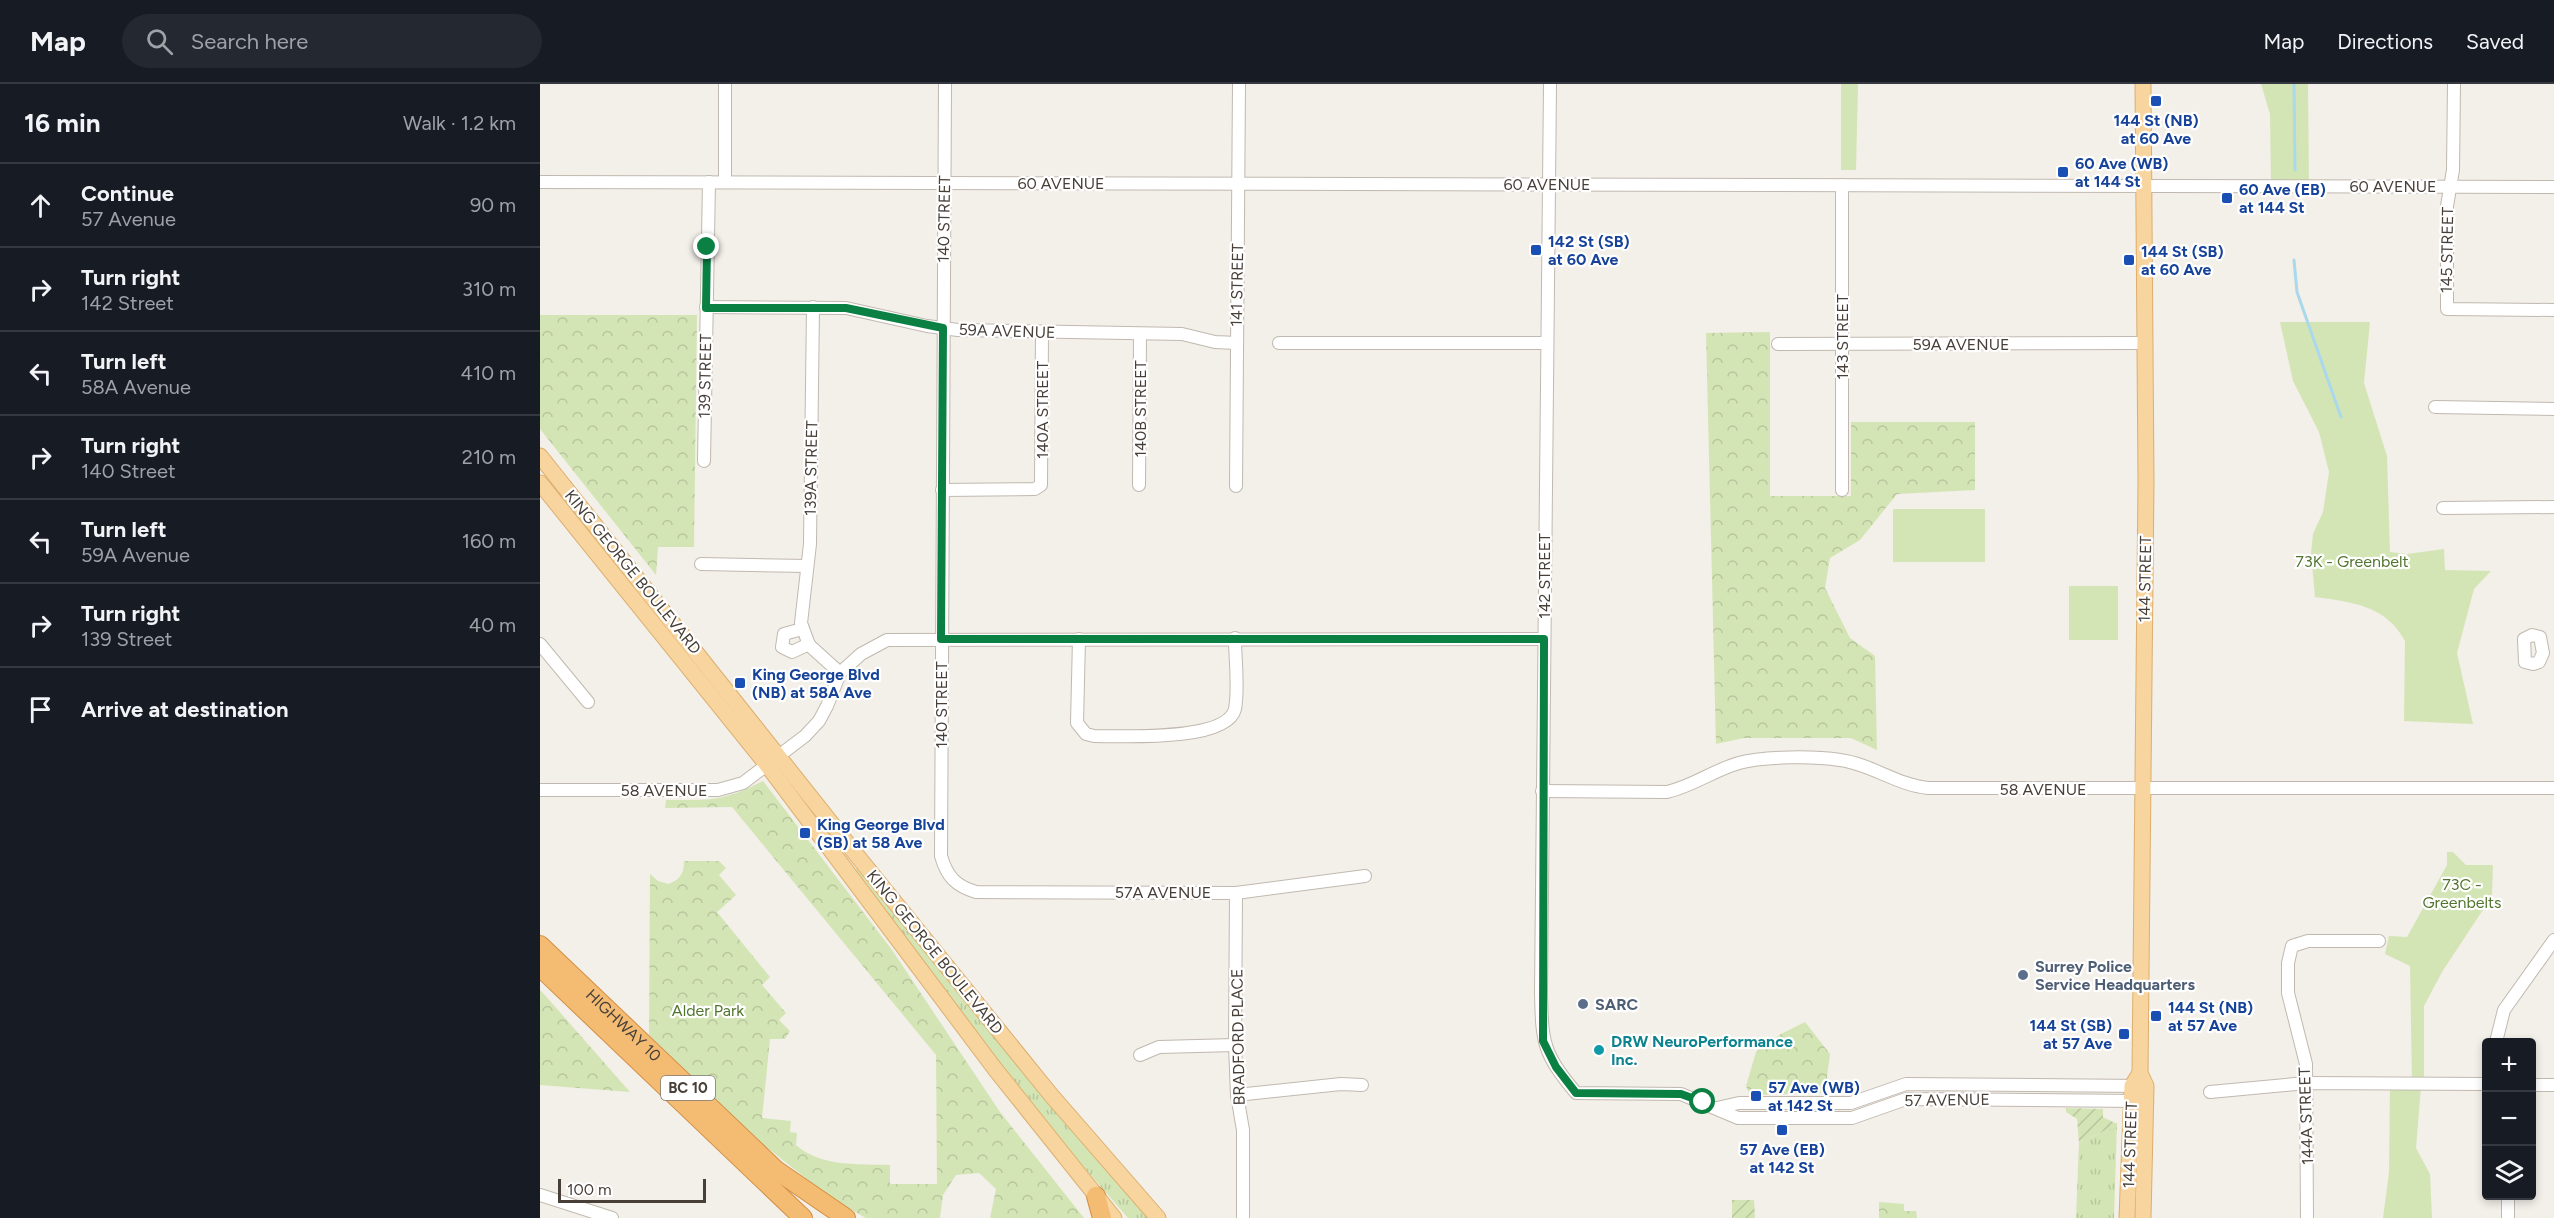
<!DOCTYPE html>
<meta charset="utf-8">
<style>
:root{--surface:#171b24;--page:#242831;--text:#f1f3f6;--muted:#9ea1a6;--line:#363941}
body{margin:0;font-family:Figtree,sans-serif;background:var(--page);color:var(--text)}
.controls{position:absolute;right:18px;bottom:18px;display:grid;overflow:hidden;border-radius:6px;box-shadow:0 3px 9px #0003}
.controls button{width:54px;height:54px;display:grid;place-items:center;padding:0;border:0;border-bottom:2px solid var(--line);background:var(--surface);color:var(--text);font:30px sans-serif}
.scale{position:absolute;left:18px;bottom:15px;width:148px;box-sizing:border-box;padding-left:6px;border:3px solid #473f38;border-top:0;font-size:16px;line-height:21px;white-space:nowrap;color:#473f38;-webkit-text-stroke:4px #fff;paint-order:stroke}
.stop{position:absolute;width:18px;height:18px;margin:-14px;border:4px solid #0b8043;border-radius:50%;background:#fff}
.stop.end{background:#0b8043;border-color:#fff;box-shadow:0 2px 6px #0008}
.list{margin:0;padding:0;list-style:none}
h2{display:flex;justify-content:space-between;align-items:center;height:78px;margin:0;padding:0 24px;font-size:26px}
h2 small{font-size:20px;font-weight:400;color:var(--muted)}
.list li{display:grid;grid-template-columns:39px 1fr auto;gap:18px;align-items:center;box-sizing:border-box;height:84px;padding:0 24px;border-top:2px solid var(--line)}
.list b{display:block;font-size:22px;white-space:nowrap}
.list p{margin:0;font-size:20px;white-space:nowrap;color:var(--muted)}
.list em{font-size:20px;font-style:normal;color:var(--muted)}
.icon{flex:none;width:33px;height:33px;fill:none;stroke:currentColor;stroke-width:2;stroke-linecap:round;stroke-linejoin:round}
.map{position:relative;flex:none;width:2014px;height:1134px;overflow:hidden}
header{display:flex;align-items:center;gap:36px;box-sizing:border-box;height:84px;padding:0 30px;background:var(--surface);border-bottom:2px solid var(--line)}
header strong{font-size:28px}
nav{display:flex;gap:33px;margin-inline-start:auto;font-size:21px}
.search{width:420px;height:54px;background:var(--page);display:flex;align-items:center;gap:15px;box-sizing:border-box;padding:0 21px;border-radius:33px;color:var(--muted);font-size:22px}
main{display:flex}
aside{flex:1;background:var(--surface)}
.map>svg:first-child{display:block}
.grass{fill:url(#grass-tufts)}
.forest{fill:url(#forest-crowns)}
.park{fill:#d4e5b5}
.garden{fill:url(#garden-furrows)}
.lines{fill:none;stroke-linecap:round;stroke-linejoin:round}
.stream{stroke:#aad8ec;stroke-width:3}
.minor-casing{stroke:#c1b9af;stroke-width:14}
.major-casing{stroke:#dcaf6e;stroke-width:17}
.highway-casing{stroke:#d38f43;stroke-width:20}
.minor{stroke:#fff;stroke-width:12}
.major{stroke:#f8d49e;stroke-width:15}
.highway{stroke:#f4bb73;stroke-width:18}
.route{stroke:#0b8043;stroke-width:8}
.transit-dot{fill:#1a4fb4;stroke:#fff;stroke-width:2}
.service-dot{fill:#5c6f8a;stroke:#fff;stroke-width:2}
.culture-dot{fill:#0f9aa8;stroke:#fff;stroke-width:2}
.labels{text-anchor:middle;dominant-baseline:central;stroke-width:4.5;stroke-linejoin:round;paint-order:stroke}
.shield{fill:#fff;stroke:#7e7974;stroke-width:1.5}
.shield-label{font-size:15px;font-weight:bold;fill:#473f38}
.transit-label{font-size:16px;font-weight:bold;fill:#164399;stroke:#fff;text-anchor:start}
.street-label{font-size:16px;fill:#473f38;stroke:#fff}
.park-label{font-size:16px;fill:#51752e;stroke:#fff}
.service-label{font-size:16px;font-weight:bold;fill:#4e5e75;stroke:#fff;text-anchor:start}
.culture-label{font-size:16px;font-weight:bold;fill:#0d838f;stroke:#fff;text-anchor:start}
</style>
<header>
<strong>Map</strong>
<div class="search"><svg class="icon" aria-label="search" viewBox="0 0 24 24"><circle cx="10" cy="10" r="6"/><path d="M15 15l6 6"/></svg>Search here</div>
<nav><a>Map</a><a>Directions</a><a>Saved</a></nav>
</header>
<main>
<aside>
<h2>16 min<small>Walk · 1.2 km</small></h2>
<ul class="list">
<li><svg class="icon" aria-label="ahead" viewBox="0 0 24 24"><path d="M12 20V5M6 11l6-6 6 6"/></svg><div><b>Continue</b><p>57 Avenue</p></div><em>90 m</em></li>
<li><svg class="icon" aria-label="right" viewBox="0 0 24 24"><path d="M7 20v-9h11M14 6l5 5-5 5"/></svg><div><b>Turn right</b><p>142 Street</p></div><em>310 m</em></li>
<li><svg class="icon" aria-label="left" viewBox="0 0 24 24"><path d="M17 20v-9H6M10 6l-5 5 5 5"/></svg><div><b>Turn left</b><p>58A Avenue</p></div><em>410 m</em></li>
<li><svg class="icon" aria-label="right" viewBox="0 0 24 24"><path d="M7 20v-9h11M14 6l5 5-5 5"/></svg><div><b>Turn right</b><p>140 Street</p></div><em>210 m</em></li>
<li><svg class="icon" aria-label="left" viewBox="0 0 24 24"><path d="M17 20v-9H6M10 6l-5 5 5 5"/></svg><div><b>Turn left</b><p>59A Avenue</p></div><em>160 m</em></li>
<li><svg class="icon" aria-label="right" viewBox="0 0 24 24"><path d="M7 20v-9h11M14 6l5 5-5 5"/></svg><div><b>Turn right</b><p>139 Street</p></div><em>40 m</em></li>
<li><svg class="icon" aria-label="arrive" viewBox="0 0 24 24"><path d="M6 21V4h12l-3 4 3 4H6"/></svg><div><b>Arrive at destination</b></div></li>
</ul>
</aside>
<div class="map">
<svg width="2014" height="1134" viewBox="0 0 2014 1134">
<defs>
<pattern id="grass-tufts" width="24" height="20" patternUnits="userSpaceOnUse" patternTransform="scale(1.5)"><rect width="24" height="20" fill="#d4e5b5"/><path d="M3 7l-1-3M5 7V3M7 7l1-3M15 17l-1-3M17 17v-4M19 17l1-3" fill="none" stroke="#b7c69c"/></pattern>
<pattern id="forest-crowns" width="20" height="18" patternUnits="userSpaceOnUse" patternTransform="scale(1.5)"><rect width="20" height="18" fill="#d4e5b5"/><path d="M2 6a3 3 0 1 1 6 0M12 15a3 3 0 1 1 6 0" fill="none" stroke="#b7c69c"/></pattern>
<pattern id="garden-furrows" width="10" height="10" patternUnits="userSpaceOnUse" patternTransform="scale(1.5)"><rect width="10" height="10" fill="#d4e5b5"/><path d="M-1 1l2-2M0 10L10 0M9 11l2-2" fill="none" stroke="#b7c69c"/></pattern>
</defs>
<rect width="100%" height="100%" fill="#f3efe9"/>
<g class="grass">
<path d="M320,783L609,1134H588L497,1029L311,788Z"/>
<path d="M1575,1039H1577L1574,1134H1536L1539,1059L1568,1045H1575Z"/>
</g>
<g class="forest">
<path d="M0,231H157L154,463H118L116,491L0,345Z"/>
<path d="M1230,248V412H1311V338H1435V406L1357,410L1320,456L1290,474L1285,504L1310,554L1335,572L1337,666L1311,654H1204L1176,660L1166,249Z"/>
<path d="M223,697L352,866L460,1028L544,1134H450L456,1105L439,1089L416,1091L403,1111L400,1134H326L292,1115L220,1058L109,951L110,790L118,797L129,800C140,795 144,790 144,777H179L186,784L179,791L196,811L177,828L230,893L222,901L246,929L239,936L250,947L245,955H230L222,1034L251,1037L250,1048L257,1049L256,1061C281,1083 319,1080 350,1081V1100H397L396,971L192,723L125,724L126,716C170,716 182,718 223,697Z"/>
<path d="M0,906L3,909L90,1008L0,1001Z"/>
<path d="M1265,938L1290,970L1285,1009L1210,1011L1206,1002L1216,968L1241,950Z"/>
<path d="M1339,1118L1364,1120V1127H1376L1377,1134H1339Z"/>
</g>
<g class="park">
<path d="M1301,0H1318L1316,86H1301Z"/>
<path d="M1721,0H1768L1769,100L1731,99L1730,30Z"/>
<path d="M1740,238H1830L1824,299L1847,372L1850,468L1867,470L1904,465L1905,486L1951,487L1934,505L1917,569L1933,640L1864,637L1865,557C1846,521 1811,518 1775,513L1771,469L1773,450L1783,428L1789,388L1779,348L1753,297Z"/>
<rect x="1353" y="425" width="92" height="53"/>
<rect x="1529" y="502" width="49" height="54"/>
<path d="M1907,768H1913L1926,781H1953L1952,812L1902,888L1884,922V998L1872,997L1870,882L1845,870L1849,852L1867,853L1907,781Z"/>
<path d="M1850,1002H1881L1876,1064L1890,1090L1892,1134H1843L1849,1088Z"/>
</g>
<g class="garden">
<path d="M1526,1024L1563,1025V1033L1575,1039V1045H1568L1539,1059L1537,1035L1526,1028Z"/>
<path d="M1192,1116H1214L1215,1134H1192Z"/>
</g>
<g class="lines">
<g class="stream">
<path d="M1754,0L1755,86"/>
<path d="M1754,176L1757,208L1801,333"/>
</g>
<defs>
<g id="minor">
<path d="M405,0L401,772C407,793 416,802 436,808L696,809L825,792"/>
<path d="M1010,0L1001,908C1002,960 1003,969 1036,1009L1141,1010L1198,1034H1312L1366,1015L1599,1017"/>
<path d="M1914,0L1913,86L1907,122V225L2014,226"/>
<path d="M0,98L2014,103"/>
<path d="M185,98V0"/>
<path d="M1302,101V406"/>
<path d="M166,223L306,224L387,242L418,246L642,250L675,258L697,259"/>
<path d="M273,223L270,460L261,539L269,561L300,589"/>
<path d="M739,259H1006"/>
<path d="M1238,260L1605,259"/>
<path d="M1895,323L2014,325"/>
<path d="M164,377L169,98"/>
<path d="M599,401L600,250"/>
<path d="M696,402L699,0"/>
<path d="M402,406L495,405L501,401L502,248"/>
<path d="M1903,424L2014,423"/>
<path d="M161,480L267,482"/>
<path d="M262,545L244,550L242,563L252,568L269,560"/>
<path d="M1992,551L2000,553L2003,569L1999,578L1993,580L1985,578L1984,555Z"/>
<path d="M539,555L537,639L546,650L554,652C581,652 687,658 695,625C699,603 695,576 695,554"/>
<path d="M0,560L48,618"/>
<path d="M0,706H178L203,699L265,652L279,637L287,622L300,589L321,570L347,556L1003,555"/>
<path d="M1002,707L1127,708C1153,702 1174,686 1199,679C1223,672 1275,672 1300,676C1331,680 1357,701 1388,704H2014"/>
<path d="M696,809L695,961L697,1011L703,1046V1134"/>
<path d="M1956,958L1964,926L2014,856"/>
<path d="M600,971L619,963L695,961"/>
<path d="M1992,1001H2014"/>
<path d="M1670,1008L1766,999L1946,1000"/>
<path d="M697,1011L801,1000L822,1001"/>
<path d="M1177,1024L1199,1019H1311L1366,1000L1601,1002"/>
<path d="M0,1111L72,1134"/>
<path d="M1968,1112V1134"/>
<path d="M1767,1134L1766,980L1748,909V879L1752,862L1768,857H1839"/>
</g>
<g id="major">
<path d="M1603,0L1606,397L1600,989L1606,1002L1603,1134"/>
<path d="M0,372L323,779L511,1011L618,1134"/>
<path d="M0,399L227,681L455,985L574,1134"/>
<path d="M1587,1134L1592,1002L1600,989"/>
</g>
<g id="highway">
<path id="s1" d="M0,861L236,1086L306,1134"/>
<path d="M0,883L263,1134"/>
<path d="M556,1112L562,1134"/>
</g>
</defs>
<use href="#minor" class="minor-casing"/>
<use href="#major" class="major-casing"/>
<use href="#highway" class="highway-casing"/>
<use href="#minor" class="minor"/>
<use href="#major" class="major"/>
<use href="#highway" class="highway"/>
</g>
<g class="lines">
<path class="route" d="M167,163L166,224H306L403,244L401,555H1004L1003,957L1016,983L1036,1009L1141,1010L1163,1018"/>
</g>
<g class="transit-dot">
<rect x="1610" y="11" width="12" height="12" rx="3"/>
<rect x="1517" y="82" width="12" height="12" rx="3"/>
<rect x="1681" y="108" width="12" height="12" rx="3"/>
<rect x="990" y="160" width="12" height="12" rx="3"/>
<rect x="1583" y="170" width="12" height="12" rx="3"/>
<rect x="194" y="593" width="12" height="12" rx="3"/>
<rect x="259" y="743" width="12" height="12" rx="3"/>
<rect x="1610" y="926" width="12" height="12" rx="3"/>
<rect x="1578" y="944" width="12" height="12" rx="3"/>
<rect x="1210" y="1006" width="12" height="12" rx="3"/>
<rect x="1236" y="1040" width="12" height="12" rx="3"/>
</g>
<g class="service-dot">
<circle cx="1483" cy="891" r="6"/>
<circle cx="1043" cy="920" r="6"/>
</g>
<circle class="culture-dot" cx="1059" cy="966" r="6"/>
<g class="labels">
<rect class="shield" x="121" y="992" width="54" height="24" rx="4.5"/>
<g class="shield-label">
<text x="148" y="1004">BC 10</text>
</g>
<g class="transit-label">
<text x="1616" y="36" text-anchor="middle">144 St (NB)<tspan x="1616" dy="18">at 60 Ave</tspan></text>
<text x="1535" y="79">60 Ave (WB)<tspan x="1535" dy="18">at 144 St</tspan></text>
<text x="1699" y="105">60 Ave (EB)<tspan x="1699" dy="18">at 144 St</tspan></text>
<text x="1008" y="157">142 St (SB)<tspan x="1008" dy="18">at 60 Ave</tspan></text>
<text x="1601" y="167">144 St (SB)<tspan x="1601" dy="18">at 60 Ave</tspan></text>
<text x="212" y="590">King George Blvd<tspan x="212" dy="18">(NB) at 58A Ave</tspan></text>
<text x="277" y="740">King George Blvd<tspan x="277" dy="18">(SB) at 58 Ave</tspan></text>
<text x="1628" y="923">144 St (NB)<tspan x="1628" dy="18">at 57 Ave</tspan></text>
<text x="1572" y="941" text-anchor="end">144 St (SB)<tspan x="1572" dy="18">at 57 Ave</tspan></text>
<text x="1228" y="1003">57 Ave (WB)<tspan x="1228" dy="18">at 142 St</tspan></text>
<text x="1242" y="1065" text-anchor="middle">57 Ave (EB)<tspan x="1242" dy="18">at 142 St</tspan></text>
</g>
<g class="street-label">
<text x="521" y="99">60 AVENUE</text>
<text x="1007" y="100">60 AVENUE</text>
<text x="1853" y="102">60 AVENUE</text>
<text transform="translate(404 135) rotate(-89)">140 STREET</text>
<text transform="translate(1907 166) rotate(-89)">145 STREET</text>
<text transform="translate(697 201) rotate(-89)">141 STREET</text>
<text transform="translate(467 247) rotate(2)">59A AVENUE</text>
<text transform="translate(1302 253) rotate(-90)">143 STREET</text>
<text x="1421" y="260">59A AVENUE</text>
<text transform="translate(165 292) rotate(-89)">139 STREET</text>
<text transform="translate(600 325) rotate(-90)">140B STREET</text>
<text transform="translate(502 326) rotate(-90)">140A STREET</text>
<text transform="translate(271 384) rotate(-89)">139A STREET</text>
<text transform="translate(93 488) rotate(51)">KING GEORGE BOULEVARD</text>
<text transform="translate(1004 492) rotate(-90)">142 STREET</text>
<text transform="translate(1605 495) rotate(-89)">144 STREET</text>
<text transform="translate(401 621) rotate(-90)">140 STREET</text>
<text x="1503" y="705">58 AVENUE</text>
<text x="124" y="706">58 AVENUE</text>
<text x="623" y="808">57A AVENUE</text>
<text transform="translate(395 868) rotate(51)">KING GEORGE BOULEVARD</text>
<text stroke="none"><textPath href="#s1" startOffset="116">HIGHWAY 10</textPath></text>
<text transform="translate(698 953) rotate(-91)">BRADFORD PLACE</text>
<text transform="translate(1407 1016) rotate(-1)">57 AVENUE</text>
<text transform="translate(1766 1032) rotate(-92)">144A STREET</text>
<text transform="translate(1590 1061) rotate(-88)">144 STREET</text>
</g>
<g class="park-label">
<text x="1812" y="477">73K - Greenbelt</text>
<text x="1922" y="800">73C -<tspan x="1922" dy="18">Greenbelts</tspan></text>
<text x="168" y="926">Alder Park</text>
</g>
<g class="service-label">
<text x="1495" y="882">Surrey Police<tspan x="1495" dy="18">Service Headquarters</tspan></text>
<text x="1055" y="920">SARC</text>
</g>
<g class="culture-label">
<text x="1071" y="957">DRW NeuroPerformance<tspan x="1071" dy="18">Inc.</tspan></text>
</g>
</g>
</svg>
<div class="controls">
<button>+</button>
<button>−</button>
<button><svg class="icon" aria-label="layers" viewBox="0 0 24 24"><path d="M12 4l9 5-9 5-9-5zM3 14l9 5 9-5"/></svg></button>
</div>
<div class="scale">100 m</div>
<div class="stop" style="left:1163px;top:1018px"></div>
<div class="stop end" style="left:167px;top:163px"></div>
</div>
</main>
